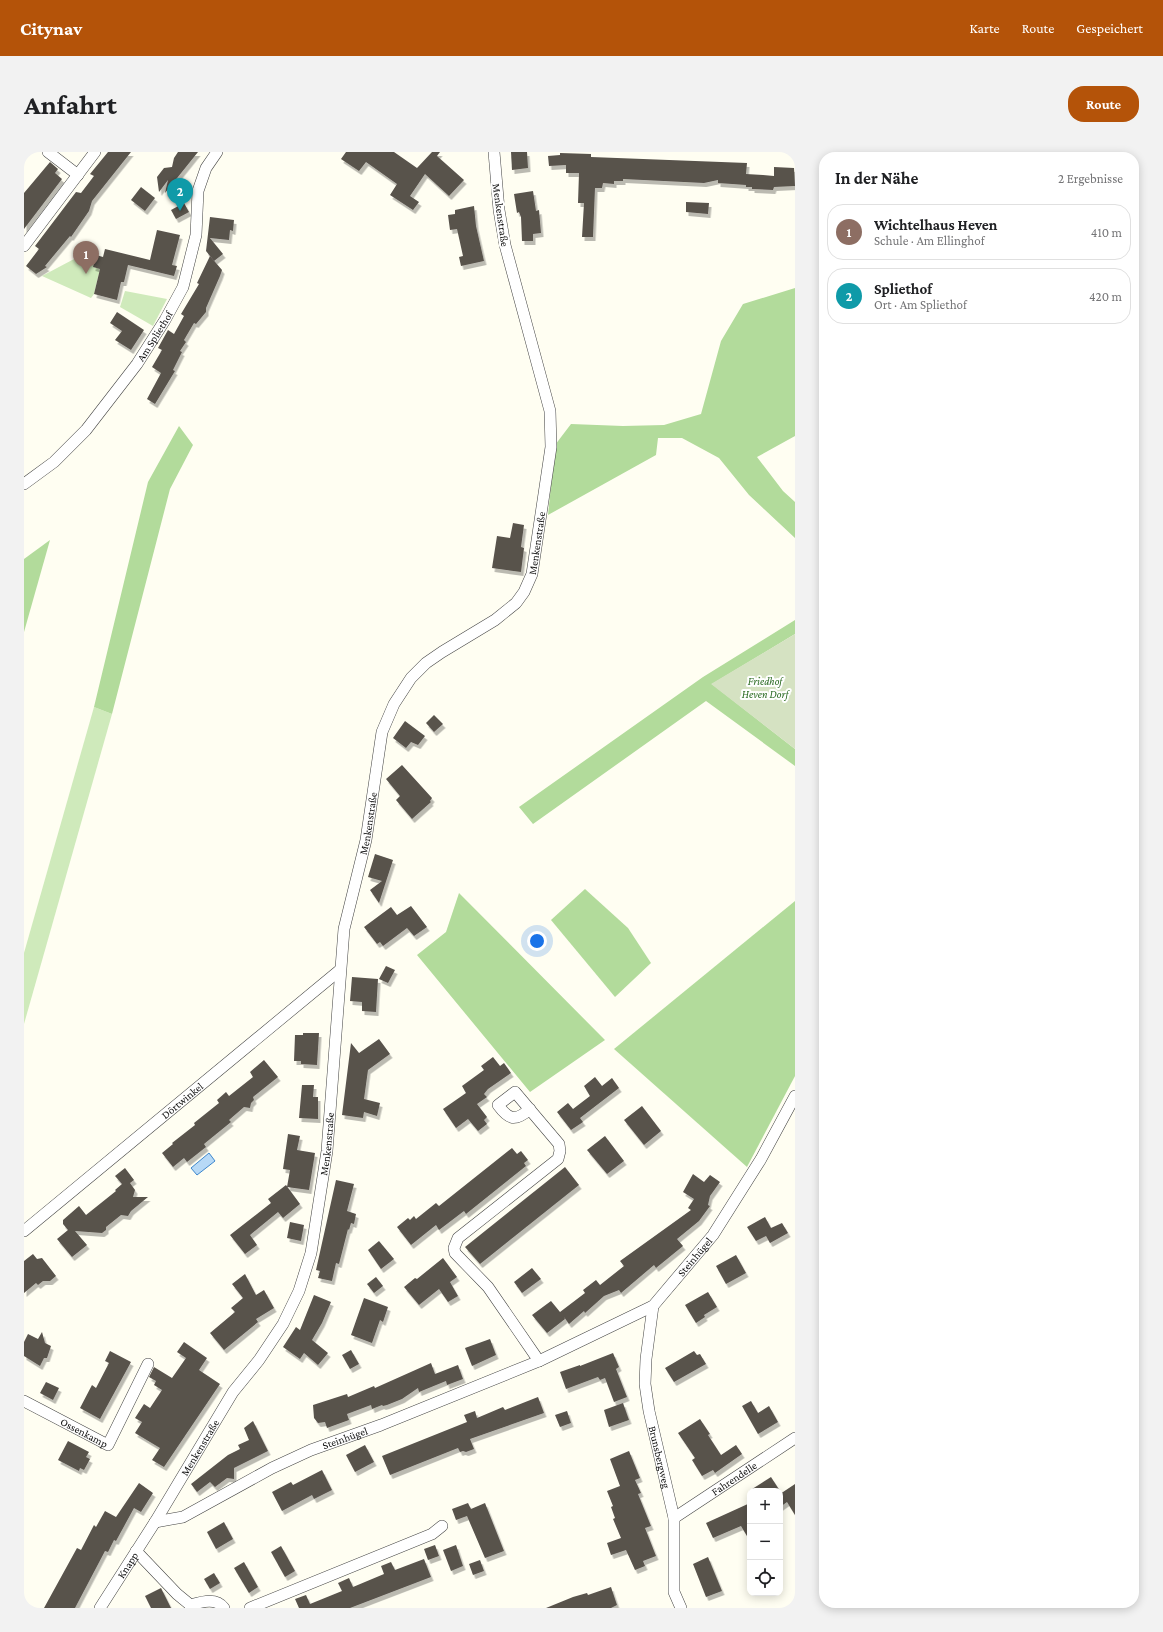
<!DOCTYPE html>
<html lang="de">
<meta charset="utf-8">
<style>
:root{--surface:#fff;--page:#f2f2f2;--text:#202124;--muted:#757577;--line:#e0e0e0;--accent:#b45309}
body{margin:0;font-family:"Crimson Pro",serif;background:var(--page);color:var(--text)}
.controls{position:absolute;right:12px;bottom:12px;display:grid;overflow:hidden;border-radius:8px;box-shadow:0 2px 10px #0003}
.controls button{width:36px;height:36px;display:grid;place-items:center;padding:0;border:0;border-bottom:1px solid var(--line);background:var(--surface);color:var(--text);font:20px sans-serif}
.you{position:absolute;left:513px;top:789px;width:14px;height:14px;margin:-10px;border:3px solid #fff;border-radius:50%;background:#1a73e8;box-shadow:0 0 0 6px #1a73e833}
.badge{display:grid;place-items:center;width:26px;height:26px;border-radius:50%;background:var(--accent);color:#fff;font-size:13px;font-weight:700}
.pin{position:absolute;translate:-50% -33px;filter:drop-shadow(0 1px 2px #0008)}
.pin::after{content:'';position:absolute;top:21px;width:14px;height:12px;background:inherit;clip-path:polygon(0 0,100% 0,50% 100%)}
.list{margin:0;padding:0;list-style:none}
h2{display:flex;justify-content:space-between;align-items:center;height:52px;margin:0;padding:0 16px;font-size:17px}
h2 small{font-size:13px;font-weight:400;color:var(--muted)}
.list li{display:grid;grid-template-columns:26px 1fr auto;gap:12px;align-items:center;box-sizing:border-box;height:56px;margin:0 8px 8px;padding:0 8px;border:1px solid var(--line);border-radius:16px}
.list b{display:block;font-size:15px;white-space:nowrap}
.list p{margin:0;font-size:13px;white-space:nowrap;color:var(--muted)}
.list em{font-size:13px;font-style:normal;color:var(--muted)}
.icon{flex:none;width:22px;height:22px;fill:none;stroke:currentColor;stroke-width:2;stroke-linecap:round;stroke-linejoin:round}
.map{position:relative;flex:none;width:771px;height:1456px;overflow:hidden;border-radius:16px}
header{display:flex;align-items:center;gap:24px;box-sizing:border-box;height:56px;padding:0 20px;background:var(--accent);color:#fff}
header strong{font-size:19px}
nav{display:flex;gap:22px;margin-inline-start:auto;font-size:14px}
.intro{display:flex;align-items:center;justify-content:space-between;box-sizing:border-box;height:96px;padding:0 24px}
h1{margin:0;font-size:28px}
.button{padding:10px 18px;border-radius:16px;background:var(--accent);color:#fff;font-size:14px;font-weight:700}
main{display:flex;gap:24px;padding:0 24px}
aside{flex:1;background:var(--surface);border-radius:16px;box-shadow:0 2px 10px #0003}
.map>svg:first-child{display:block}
.green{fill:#cfeabb}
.forest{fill:#b2db9b}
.cemetery{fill:#d5e2c2}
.water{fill:#b7d9f6;stroke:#3e87cd}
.building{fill:#58524c;filter:url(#shadow)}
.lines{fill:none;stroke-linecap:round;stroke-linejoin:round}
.street-casing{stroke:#434343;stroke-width:12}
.street{stroke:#fff;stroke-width:11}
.labels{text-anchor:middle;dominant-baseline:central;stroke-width:4;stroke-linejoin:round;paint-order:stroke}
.street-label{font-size:11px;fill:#101010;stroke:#fff}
.park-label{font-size:11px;font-style:italic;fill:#27681f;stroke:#fff}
</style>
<header>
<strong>Citynav</strong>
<nav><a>Karte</a><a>Route</a><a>Gespeichert</a></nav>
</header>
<div class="intro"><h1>Anfahrt</h1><a class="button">Route</a></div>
<main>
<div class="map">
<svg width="771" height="1456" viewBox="0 0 771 1456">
<defs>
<filter id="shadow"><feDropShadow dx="2.5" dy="4" stdDeviation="0" flood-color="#0004"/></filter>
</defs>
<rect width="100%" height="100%" fill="#fffef2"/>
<g class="green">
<path d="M67,98L72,103L69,115L76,117L70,142L67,146L18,124Z"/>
<path d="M101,139L143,147L129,174L96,155Z"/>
<path d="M70,555L88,562L0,872V801Z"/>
</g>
<g class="forest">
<path d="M771,136V284L733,305L759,339L771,350V386L725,343L695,306L658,286H634L632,303L524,363L531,293L547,272L599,274L640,273L677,262L697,189L719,152Z"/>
<path d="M155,274L169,293L146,337L88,562L70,555L124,330Z"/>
<path d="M26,388L0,480V407Z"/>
<path d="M771,468V482L688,532L771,597V614L682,549L509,672L495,655L679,525Z"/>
<path d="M561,737L604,776L627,811L591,845L527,768Z"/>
<path d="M435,741L581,888L506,940L393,803L422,780Z"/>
<path d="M771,749V924L723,1015L590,897Z"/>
</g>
<path class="cemetery" d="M771,482V597L687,532Z"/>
<path class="water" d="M185,1001L191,1009L173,1023L167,1016Z"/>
<g class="building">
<path d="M84,0H107L68,49L65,59L47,85L46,84L21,114L23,115L12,122L2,114L15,97L11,94L52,40L57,41L70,24L66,22Z"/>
<path d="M154,0H174L141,41L144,28L135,40L133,25L140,16L148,15L150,6Z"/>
<path d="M322,0H370L393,16L408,0H416L413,4L440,28L425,44L401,22L386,44L395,50L389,58L366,43L373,32L342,10L335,19L317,7Z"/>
<path d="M487,0H503L504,16L488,18Z"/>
<path d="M536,1L567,2V5L723,11L722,22L739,23L750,24V15L770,16L771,34L750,35L749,38L728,37V35H722V33L694,31V28L680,31L599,27V29H590V32L579,31L578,36H571L569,85H558L560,51H554L555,21H542V13L525,14L524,4L536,3Z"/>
<path d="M26,10L34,17L31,21L38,27L0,77V41Z"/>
<path d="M117,35L131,46L121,59L107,48Z"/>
<path d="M509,39L512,59L515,58L517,81L509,82V89H498L497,65L495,60L493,61L490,42Z"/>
<path d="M662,50L685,51L684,62L662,60Z"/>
<path d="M160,51L165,60L152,67L147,58Z"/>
<path d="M450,54L452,74L460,109L437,114L435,105L439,104L433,77L426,78L424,63L431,62V58Z"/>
<path d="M186,65L210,68L209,79L206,78L205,88L186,86L199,102L190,109L182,99Z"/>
<path d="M133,78L156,83L148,113L153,114L150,124L104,113L100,130H97L93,148L70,142L76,117L69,115L72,103L79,105L81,97L126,108Z"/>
<path d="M186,104L198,118L196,124L182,156V160L172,172L170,171L160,188L162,190L156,199L158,200L149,218L151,219L131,252L123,247L137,221L128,215L138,198L134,196L144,178L150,182L160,164L157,162L175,132L173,131Z"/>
<path d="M93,160L120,178L107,198L91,188L98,179L86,171Z"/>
<path d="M489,371L500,373L497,395L500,396L497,420L468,416L473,384L486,386Z"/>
<path d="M410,563L419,572L410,580L402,571Z"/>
<path d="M381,569L401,584L394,593L387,590L382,596L369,586Z"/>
<path d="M378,613L408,646L406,649L407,650L388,667L372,648L376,644L362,627Z"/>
<path d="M351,702L369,708L355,751L346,738L358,729L344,725Z"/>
<path d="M387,754L403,775L390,784L383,776L359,794L356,790L353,792L340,775L367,755L373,763Z"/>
<path d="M362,814L371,818L364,831L355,827Z"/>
<path d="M328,825L354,827L352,860L338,859V850L326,849Z"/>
<path d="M279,881H295L293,913L277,912V909H270L271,883H279Z"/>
<path d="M355,887L366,902L344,918L340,947L356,951L353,964L340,960L339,966L318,963L327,891L335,901Z"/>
<path d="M469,905L476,914L480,911L487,921L464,937L460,942L463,945L453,952L463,965L460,968L463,972L454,979L444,967L432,976L419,957L442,941L438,934L460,918L457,914Z"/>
<path d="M240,908L254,925L229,945L230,948L227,951L226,956L220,955L205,968L207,970L180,992L182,995L163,1010L160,1006L149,1015L138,1001L149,992L148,991L171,973L170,971L195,951L193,948L202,940L205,944L229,925L226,920Z"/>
<path d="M571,925L578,934L588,926L595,936L556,966L559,970L547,978L533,960L544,951L549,957L566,944L560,934Z"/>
<path d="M278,933H290L289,945H294V967L275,966Z"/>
<path d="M618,954L637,979L620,993L600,968Z"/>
<path d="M264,982L276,984L273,998L291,1001L285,1038L263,1035L266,1018L259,1017Z"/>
<path d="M581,984L600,1009L583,1022L563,998Z"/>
<path d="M488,996L493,1002L497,999L504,1008L500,1011L502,1014L442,1062L440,1059L415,1078L412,1073L387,1093L373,1075L384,1066L386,1068L390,1064L392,1067L412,1051L415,1054Z"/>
<path d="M541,1015L555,1033L456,1112L441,1095Z"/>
<path d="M101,1016L110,1028L106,1031L111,1038L109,1045H124L107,1059L104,1064L97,1063L82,1075V1078L78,1081L51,1079L63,1093L48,1105L33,1087L44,1078L39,1072V1068L55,1054L62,1063L92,1039L91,1038L98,1032L91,1024Z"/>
<path d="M669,1022L680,1030L686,1023L696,1030L686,1044L684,1053L686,1054L675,1069L653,1087L659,1094L632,1116L630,1113L597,1141L595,1138L580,1144L561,1161L560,1159L545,1172L540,1165L541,1167L523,1181L508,1163L527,1149L536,1160L561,1141L559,1138L572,1128L576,1133L600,1114L596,1109L667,1058L664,1056L670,1047L659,1040Z"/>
<path d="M312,1028L330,1032L323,1059L332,1062L330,1072L327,1071L325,1078L324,1077L315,1112L312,1111L308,1129L294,1126L296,1119L292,1118Z"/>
<path d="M262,1033L276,1052L259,1066L254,1060L226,1083L233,1093L221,1102L206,1083L247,1051L244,1047Z"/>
<path d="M741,1065L747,1076L758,1071L764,1081L746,1091L742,1084L732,1089L723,1075Z"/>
<path d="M266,1070L280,1073L277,1089L263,1086Z"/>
<path d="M355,1089L370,1107L357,1117L344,1098Z"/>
<path d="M9,1102L13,1107L18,1106L32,1124L26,1129H19L14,1133L12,1131L0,1141V1109Z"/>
<path d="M712,1103L722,1121L702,1132L692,1114Z"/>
<path d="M419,1106L433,1125L426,1130L434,1144L424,1150L415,1137L395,1153L380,1135L391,1126L393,1127Z"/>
<path d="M508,1116L517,1127L498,1141L490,1130Z"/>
<path d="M221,1122L232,1143L240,1138L250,1156L232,1167L234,1170L200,1198L186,1181L211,1160L207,1156L219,1146L208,1132Z"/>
<path d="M352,1125L359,1134L350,1141L343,1132Z"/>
<path d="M684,1140L693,1155L680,1163L681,1165L672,1171L661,1153Z"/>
<path d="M290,1143L307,1150L298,1171L288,1188L304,1201L294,1213L280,1201L276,1207L259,1195L272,1175L276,1178Z"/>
<path d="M340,1146L364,1155L359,1170L356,1168L348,1191L327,1183Z"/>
<path d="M18,1180L21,1191L27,1194L23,1206H20L16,1214L0,1204V1190L4,1182L14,1187Z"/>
<path d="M466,1187L472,1203L448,1214L441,1196Z"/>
<path d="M160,1190L183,1206L175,1218L196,1232L140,1315L128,1308L136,1296L111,1281L118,1270L111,1266L120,1252L126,1256L138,1238L130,1233L132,1229L125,1225L130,1215L148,1226L162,1206L153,1200Z"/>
<path d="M327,1198L335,1212L326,1217L318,1203Z"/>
<path d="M86,1199L107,1210L76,1267L56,1256L68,1233L72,1236L85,1211L81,1209Z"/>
<path d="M670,1199L673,1203L676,1202L682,1212L650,1230L641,1216Z"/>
<path d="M589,1201L595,1215L592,1217L603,1245L590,1250L581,1226L576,1228L574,1225L542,1237L536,1220L556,1213V1214Z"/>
<path d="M407,1211L411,1222L434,1213L439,1227L423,1233L422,1229L395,1240L394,1236L378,1247L363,1253L359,1254L358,1253L348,1257L347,1253L323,1262L325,1268L303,1276L301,1270L294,1271L290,1266L289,1253L323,1242L324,1245L350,1234L351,1236Z"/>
<path d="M22,1230L35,1236L29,1248L16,1241Z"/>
<path d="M514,1245L520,1261L446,1287L450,1297L442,1300L439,1299L436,1300L434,1296L366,1323L358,1304L443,1270L440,1263L451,1259L453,1266L479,1255L481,1258Z"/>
<path d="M727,1249L734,1261L745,1254L754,1270L734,1282L718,1254Z"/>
<path d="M599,1251L605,1268L585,1275L580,1258Z"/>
<path d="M543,1259L547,1271L536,1275L531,1263Z"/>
<path d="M676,1267L686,1282L684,1283L697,1303L712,1293L718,1302L691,1321L689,1318L678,1324L668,1308L671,1306L654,1281Z"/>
<path d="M229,1269L244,1299L210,1316V1327L203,1326L191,1335L186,1330L173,1340L167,1332L204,1303L216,1297L214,1293L225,1288L220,1276Z"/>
<path d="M44,1289L65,1300L62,1305L66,1307L60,1318L56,1316L55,1319L34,1308Z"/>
<path d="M341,1293L350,1310L331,1320L322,1303Z"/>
<path d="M605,1299L616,1326L611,1328L617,1341L614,1342L627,1374L621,1376L632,1404L619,1409L621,1414L611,1418L602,1398L587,1403L583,1391L597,1386L589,1367L591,1366L587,1355L589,1354L583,1339L596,1334L586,1307Z"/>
<path d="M298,1318L308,1338L290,1347L288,1343L258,1359L248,1340L267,1330L269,1333Z"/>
<path d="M747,1325L756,1339H725Z"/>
<path d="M115,1331L129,1341L117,1360L110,1356L92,1389L90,1388L84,1400L81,1399L51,1456H20L53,1396L57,1398L70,1373L72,1375L81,1359L92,1365Z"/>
<path d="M771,1332V1363L763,1350L756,1355V1342Z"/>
<path d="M444,1351L447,1357L461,1351L480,1399L461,1406L443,1364L432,1368L428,1357Z"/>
<path d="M726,1351V1389L717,1374L689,1386L682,1371Z"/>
<path d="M200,1370L209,1387L192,1397L183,1380Z"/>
<path d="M411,1393L415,1404L404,1408L400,1397Z"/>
<path d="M432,1393L439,1414L427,1419L419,1398Z"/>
<path d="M257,1394L271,1419L261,1425L247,1400Z"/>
<path d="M684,1405L698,1439L682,1445L669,1412Z"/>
<path d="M400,1407L407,1425L326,1456H275L271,1447L282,1443L286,1452L318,1439L314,1431L325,1426L329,1435L360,1422L357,1414L367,1410L371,1418Z"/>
<path d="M456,1408L460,1419L449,1423L445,1412Z"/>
<path d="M220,1410L234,1435L225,1441L210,1416Z"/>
<path d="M190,1421L196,1431L186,1437L180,1427Z"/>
<path d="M587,1435L593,1453L587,1456H522L549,1445L563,1441L564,1443Z"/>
<path d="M137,1436L147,1456H127L121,1444Z"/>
</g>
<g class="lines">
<defs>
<g id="street">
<path d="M24,0L54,23"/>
<path d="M0,94L71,0"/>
<path id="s1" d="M0,332L30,310L62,278L113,212L141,168L159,135L172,83L174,39L182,16L193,0"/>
<path d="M506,957C491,970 485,968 474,953L491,940L535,992L536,999L534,1007L434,1086L430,1096L431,1101L464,1135L515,1209"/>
<path id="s2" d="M0,1079L316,818"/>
<path id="s3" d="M629,1154L622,1207L621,1232L625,1259L650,1366V1440L657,1456"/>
<path id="s4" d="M0,1249L84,1293L124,1212"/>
<path id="s5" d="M650,1366L771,1286"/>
<path id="s6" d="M131,1370L159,1365L248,1316L287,1298L357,1273L515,1209L629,1154L689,1083L737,1007L771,944"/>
<path d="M112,1399L153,1442L170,1456"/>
<path d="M166,1453C177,1450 192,1445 200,1456"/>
<path id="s7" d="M76,1456L131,1370L209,1240L235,1208L259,1172L275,1139L287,1101L303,999L320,777L342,688L358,580L370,552L387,526L402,511L418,500L471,468L492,451L500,440L508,422L527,295L526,259L481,93L475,58L470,0"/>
<path d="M226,1456L408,1382L418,1374"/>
</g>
</defs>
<use href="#street" class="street-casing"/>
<use href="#street" class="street"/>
</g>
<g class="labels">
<g class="street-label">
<text transform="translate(477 63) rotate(82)">Menkenstraße</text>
<text stroke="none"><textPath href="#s1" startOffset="199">Am Spliethof</textPath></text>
<text stroke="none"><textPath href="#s7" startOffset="1197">Menkenstraße</textPath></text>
<text stroke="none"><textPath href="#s7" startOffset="849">Menkenstraße</textPath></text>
<text stroke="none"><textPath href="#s2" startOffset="205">Dörtwinkel</textPath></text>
<text stroke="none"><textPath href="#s7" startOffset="525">Menkenstraße</textPath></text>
<text stroke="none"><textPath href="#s6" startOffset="609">Steinhügel</textPath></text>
<text stroke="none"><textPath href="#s4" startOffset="68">Ossenkamp</textPath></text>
<text stroke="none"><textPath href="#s6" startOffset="209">Steinhügel</textPath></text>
<text stroke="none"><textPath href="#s7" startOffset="189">Menkenstraße</textPath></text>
<text stroke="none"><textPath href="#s3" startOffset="153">Brunsbergweg</textPath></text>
<text stroke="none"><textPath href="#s5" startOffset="72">Fahrendelle</textPath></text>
<text stroke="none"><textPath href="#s7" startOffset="51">Knapp</textPath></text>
</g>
<g class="park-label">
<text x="741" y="529">Friedhof<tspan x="741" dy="13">Heven Dorf</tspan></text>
</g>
</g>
</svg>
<div class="controls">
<button>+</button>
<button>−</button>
<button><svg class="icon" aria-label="locate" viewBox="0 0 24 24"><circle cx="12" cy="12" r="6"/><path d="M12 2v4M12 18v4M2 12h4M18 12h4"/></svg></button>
</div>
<div class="you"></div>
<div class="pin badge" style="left:62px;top:122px;background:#8d6e63">1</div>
<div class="pin badge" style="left:156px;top:59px;background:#0f9aa8">2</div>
</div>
<aside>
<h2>In der Nähe<small>2 Ergebnisse</small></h2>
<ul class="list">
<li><span class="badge" style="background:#8d6e63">1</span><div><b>Wichtelhaus Heven</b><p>Schule · Am Ellinghof</p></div><em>410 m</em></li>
<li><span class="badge" style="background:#0f9aa8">2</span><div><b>Spliethof</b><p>Ort · Am Spliethof</p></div><em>420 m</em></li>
</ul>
</aside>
</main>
